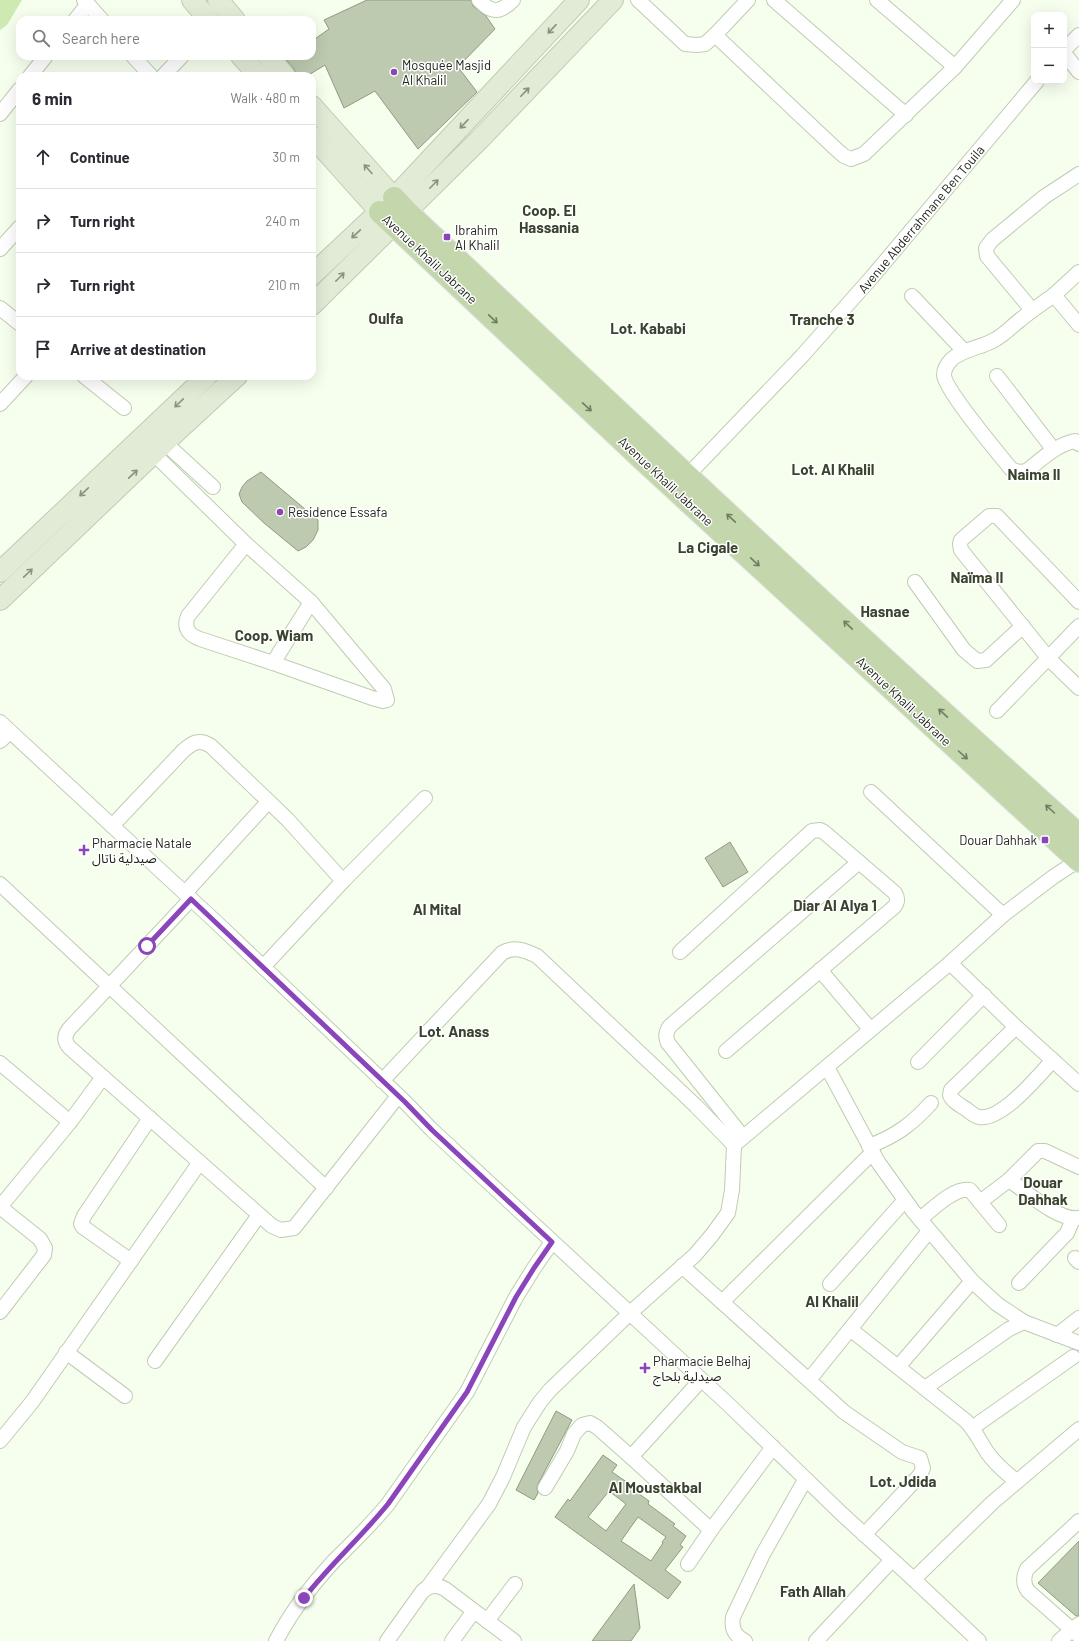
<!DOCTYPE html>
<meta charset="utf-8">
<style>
:root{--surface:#fff;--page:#f7f7f7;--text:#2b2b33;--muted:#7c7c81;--line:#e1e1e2}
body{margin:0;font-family:Barlow,"Noto Sans Arabic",sans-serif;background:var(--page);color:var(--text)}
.controls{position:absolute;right:12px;top:12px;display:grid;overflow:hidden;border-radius:8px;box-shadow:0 4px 16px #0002}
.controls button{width:36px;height:36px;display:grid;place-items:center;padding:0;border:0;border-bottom:1px solid var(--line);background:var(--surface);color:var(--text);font:20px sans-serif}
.stop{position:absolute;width:12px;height:12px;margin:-9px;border:3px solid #8945b9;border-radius:50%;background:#fff}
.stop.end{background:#8945b9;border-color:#fff;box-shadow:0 1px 4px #0008}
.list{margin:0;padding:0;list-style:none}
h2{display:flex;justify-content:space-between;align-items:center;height:52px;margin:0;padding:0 16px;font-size:17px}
h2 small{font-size:13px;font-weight:400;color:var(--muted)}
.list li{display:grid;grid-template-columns:26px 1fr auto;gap:12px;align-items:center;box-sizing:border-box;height:64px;padding:0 16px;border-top:1px solid var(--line)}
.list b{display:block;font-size:15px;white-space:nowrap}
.list em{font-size:13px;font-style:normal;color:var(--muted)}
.icon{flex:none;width:22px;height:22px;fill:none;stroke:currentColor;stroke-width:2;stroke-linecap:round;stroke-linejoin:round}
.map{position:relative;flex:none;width:1079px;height:1641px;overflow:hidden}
.search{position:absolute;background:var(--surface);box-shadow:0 4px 16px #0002;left:16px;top:16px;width:300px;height:44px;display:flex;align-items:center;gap:10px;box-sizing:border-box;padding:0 14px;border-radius:12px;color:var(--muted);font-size:15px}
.panel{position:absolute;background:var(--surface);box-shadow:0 4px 16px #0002;left:16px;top:72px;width:300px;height:308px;border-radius:12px}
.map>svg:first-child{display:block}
.green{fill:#cfe9b3}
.building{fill:#becab0;stroke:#8f9b82;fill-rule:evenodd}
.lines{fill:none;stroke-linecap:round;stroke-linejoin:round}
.minor-casing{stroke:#bfccb2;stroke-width:16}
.secondary-casing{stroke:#bfccb2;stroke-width:22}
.primary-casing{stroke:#e0e0df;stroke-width:24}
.minor{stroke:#fff;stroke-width:14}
.secondary{stroke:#e1ebd6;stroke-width:20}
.primary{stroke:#c3d6ac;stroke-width:22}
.oneway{stroke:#8b9282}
.oneway2{stroke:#727e64}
.route{stroke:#8945b9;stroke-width:5}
.poi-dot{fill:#8945b9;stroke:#fff;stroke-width:1.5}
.labels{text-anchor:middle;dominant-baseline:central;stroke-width:3;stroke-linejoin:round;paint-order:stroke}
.poi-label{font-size:13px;fill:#21251c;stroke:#fff;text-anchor:start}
.street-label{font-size:13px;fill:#21251c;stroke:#fff}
.quarter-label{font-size:15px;font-weight:bold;fill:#39432d;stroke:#fff}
</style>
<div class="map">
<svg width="1079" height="1641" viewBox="0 0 1079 1641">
<rect width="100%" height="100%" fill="#f6feee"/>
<path class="green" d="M0,0H22L7,25L0,30Z"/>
<g class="building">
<path d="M367,0H471L473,6L486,16L495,29L458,67L477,92L418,149L375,91L344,108L325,65L307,76H297L294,69L283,56H312V41L329,29L324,20Z"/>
<path d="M261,472L318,520V530L313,540L306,547L298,551L264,523L242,502L239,494L242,487L247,481Z"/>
<path d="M730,842L748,872L723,887L705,858Z"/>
<path d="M556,1411L572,1420L538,1484L537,1488L538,1493L534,1500L516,1490Z"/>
<path d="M603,1455L617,1465L612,1472L637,1489L635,1491L649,1501L648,1504L675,1524L673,1526L686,1536L680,1545L683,1547L665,1570L681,1582L668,1599L555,1517L568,1499L570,1501ZM609,1491L626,1504L606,1531L588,1517ZM638,1517L666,1537L662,1542L663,1543L651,1561L621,1541Z"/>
<path d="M1079,1541V1616H1076L1038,1583Z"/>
<path d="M634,1584L640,1628L631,1641H592Z"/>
</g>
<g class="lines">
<defs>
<g id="minor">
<path d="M84,0L102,20"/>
<path d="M479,0C492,14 500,13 513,0"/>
<path d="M638,0L685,44L697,45L705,44L715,35L748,0"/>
<path d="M774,0L906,115"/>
<path d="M877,0L955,67"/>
<path d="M75,20L88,4"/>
<path d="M715,35L837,150L844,156L851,159L864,154L955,67L1013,0"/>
<path d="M1064,50L1079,35"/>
<path d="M1064,53L1079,72"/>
<path d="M133,56L151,76"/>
<path d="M30,76L46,56"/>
<path d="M163,76L182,56"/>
<path d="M0,114L20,89"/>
<path d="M0,249L20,227"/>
<path d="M1079,272L1054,295L1079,325"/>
<path d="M1054,295C1043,303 1031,311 1020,320C1012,326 1005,334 996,339C982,348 965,348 952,359C948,363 944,369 944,375C945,390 999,454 1011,469C1018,472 1022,473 1028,470C1043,458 1056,445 1075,441L1079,444"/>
<path d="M912,296L964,351"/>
<path d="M0,308L20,324"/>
<path d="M1032,310L987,256L986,248L992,240L1044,197L1079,174"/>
<path d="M84,376L124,408"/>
<path d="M997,376L1053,449"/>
<path d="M0,404L26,376"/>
<path d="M165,443L213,487"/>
<path d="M154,454L246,544L311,602L384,689L387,700L383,701L372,698L273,663L200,639C189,635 183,628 188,616L246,544"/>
<path d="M687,476L802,356L872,277L1037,81"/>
<path d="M915,582L964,650L977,661L986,660L1023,626"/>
<path d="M1079,602L997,516H989L961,540L960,544L961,550L1049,659L1079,688"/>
<path d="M273,663L311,602"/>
<path d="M997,711L1079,626"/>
<path d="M0,722L216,922L405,1102L432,1130L729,1405L843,1515L909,1575L979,1641"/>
<path d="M0,741L10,732"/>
<path d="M871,792L1003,915"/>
<path d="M112,826L183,751C192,743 199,738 211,746L288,820L343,881"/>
<path d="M0,884L326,1188"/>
<path d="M185,893L268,802"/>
<path d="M191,899L69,1029C64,1036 64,1042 70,1048L272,1226L281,1230L294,1228L398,1096"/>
<path d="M680,952L812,831L820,830L824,832L895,893C898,898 898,902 894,907L726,1051"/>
<path d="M950,963L1016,1027L1079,1084"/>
<path d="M263,967L343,881L425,798"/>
<path d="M820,970L870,1029"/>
<path d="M1016,1027L951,1090L950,1095C952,1101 960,1105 966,1109C970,1112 974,1116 979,1117C1002,1121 1039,1075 1053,1060"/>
<path d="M918,1062L984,995"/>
<path d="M0,1063L70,1122"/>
<path d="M827,1067L878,1162L913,1211L972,1281L997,1304L1024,1322L1079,1343"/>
<path d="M382,1081L502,953C514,946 524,950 537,956L696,1106L734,1145L732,1190L728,1213L712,1235L695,1255L630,1313L550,1390L540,1402L524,1427L503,1477L489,1504L428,1587"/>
<path d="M743,1137L668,1043C665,1036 666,1032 670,1026L859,862"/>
<path d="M734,1145L950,963L1003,915L1053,877L1079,860"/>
<path d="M869,1146C896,1136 912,1124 931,1103"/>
<path d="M1009,1180C1027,1192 1058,1221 1079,1218"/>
<path d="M980,1202L1009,1180L1038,1151H1045L1079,1167"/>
<path d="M0,1207L70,1122L103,1077"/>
<path d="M0,1207L40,1239L45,1248L44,1255L0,1312"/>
<path d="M920,1219C933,1209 954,1187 970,1190L999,1225"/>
<path d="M1075,1258L1079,1262"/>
<path d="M131,1261L83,1227L81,1224L84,1216L150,1118"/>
<path d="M682,1266L844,1412L902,1452L920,1458L923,1468L920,1475L864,1535"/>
<path d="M1019,1283L1067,1233L1073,1219"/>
<path d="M830,1284L905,1200"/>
<path d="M722,1302L873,1152"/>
<path d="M850,1329L966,1421C975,1430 980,1442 987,1452C995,1464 1006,1473 1016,1481"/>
<path d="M1057,1335L1079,1318"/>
<path d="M66,1352L125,1396"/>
<path d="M155,1361L259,1215"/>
<path d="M898,1367L972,1281"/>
<path d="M809,1380L929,1231"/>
<path d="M925,1388L1009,1329L1024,1322"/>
<path d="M972,1428L1073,1357"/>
<path d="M0,1441L32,1402L200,1162"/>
<path d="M631,1457L701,1380"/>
<path d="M545,1488L567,1451L574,1434L582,1425L590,1423L597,1427L631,1457L711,1530"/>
<path d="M1079,1521L1027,1569C1023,1577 1023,1584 1028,1591L1079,1636"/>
<path d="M688,1564L711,1530L773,1447"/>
<path d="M914,1579L993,1502L1079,1429"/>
<path d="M487,1621L515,1584"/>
<path d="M276,1641C291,1612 311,1586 333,1562C352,1543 371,1525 388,1504L467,1392L516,1297L534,1268L552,1242"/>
<path d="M387,1641L422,1592C429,1585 436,1584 445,1589L514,1641"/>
<path d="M452,1641L474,1611"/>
<path d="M745,1641C735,1636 731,1629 733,1617L763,1554L805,1480"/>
<path d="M816,1641L892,1560"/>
<path d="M1059,1641L1079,1624"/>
</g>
<g id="secondary">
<path d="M192,0L209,20"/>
<path d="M218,0L235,20"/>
<path d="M241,56L259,76"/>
<path d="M268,56L285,76"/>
<path d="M312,106L394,198"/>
<path d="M312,136L380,212"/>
<path d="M312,275L394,198L579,0"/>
<path d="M312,305L480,139L613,0"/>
<path d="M0,572L207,376"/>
<path d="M0,600L176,432L237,376"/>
</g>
<g id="primary">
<path d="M394,198L407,212C629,422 851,631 1079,835"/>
<path d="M380,212L640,457L1079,861"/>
</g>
</defs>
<use href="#minor" class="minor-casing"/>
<use href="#secondary" class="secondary-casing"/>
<use href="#primary" class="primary-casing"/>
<use href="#minor" class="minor"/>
<use href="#secondary" class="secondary"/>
<use href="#primary" class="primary"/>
</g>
<defs><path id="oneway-shaft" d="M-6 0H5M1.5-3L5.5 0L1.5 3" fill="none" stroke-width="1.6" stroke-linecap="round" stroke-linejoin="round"/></defs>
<g class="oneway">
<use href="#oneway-shaft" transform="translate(552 29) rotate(133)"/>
<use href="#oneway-shaft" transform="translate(525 92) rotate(-46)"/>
<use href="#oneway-shaft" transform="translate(464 124) rotate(133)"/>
<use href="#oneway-shaft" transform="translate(368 169) rotate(-132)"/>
<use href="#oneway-shaft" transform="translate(434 184) rotate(-45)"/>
<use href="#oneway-shaft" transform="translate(356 234) rotate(137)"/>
<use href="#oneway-shaft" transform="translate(340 277) rotate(-45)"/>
<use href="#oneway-shaft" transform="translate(179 403) rotate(136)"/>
<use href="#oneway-shaft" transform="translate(133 474) rotate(-43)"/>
<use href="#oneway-shaft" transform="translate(84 492) rotate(137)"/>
<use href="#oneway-shaft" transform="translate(28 573) rotate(-44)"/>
</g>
<g class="oneway2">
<use href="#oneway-shaft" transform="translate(493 319) rotate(43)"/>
<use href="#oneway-shaft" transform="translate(587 407) rotate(43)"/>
<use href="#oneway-shaft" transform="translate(731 518) rotate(-137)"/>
<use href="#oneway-shaft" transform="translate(755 562) rotate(43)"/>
<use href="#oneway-shaft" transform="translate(848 625) rotate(-137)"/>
<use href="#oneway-shaft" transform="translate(943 713) rotate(-137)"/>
<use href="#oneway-shaft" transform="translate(963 755) rotate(42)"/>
<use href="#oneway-shaft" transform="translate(1050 809) rotate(-138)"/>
</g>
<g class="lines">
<path class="route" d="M147,946L191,899L405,1102L432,1130L552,1242L534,1268L516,1297L467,1392L388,1504C361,1537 330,1565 304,1598"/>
</g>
<g class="poi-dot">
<circle cx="394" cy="72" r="4"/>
<rect x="443" y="233" width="8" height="8" rx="2"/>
<circle cx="280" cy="512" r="4"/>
<rect x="1041" y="836" width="8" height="8" rx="2"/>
<path d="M82 844h4v4h4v4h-4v4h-4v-4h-4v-4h4z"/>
<path d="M643 1362h4v4h4v4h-4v4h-4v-4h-4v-4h4z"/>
</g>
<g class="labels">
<g class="poi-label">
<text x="402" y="65">Mosquée Masjid<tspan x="402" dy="15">Al Khalil</tspan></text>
<text x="455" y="230">Ibrahim<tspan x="455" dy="15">Al Khalil</tspan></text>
<text x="288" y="512">Residence Essafa</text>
<text x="1037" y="840" text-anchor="end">Douar Dahhak</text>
<text x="92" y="843">Pharmacie Natale<tspan x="92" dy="15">صيدلية ناتال</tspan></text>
<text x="653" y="1361">Pharmacie Belhaj<tspan x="653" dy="15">صيدلية بلحاج</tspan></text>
</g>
<g class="street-label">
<text transform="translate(921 219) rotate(-50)">Avenue Abderrahmane Ben Touila</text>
<text transform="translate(430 259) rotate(43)">Avenue Khalil Jabrane</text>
<text transform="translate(666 481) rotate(43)">Avenue Khalil Jabrane</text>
<text transform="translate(904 701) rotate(43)">Avenue Khalil Jabrane</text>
</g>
<g class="quarter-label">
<text x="549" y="210">Coop. El<tspan x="549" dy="17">Hassania</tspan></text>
<text x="386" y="318">Oulfa</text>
<text x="822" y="319">Tranche 3</text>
<text x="648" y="328">Lot. Kababi</text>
<text x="833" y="469">Lot. Al Khalil</text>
<text x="1034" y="474">Naima II</text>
<text x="708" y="547">La Cigale</text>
<text x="977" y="577">Naïma II</text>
<text x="885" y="611">Hasnae</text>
<text x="274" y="635">Coop. Wiam</text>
<text x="835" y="905">Diar Al Alya 1</text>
<text x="437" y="909">Al Mital</text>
<text x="454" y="1031">Lot. Anass</text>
<text x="1043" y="1182">Douar<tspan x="1043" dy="17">Dahhak</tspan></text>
<text x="832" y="1301">Al Khalil</text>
<text x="903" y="1481">Lot. Jdida</text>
<text x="655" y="1487">Al Moustakbal</text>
<text x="813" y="1591">Fath Allah</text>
</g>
</g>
</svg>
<div class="controls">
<button>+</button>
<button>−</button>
</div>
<div class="stop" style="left:147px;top:946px"></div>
<div class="stop end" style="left:304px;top:1598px"></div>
<div class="search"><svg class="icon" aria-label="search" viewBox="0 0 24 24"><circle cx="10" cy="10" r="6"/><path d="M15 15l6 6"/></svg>Search here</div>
<section class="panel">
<h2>6 min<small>Walk · 480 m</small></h2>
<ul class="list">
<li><svg class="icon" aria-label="ahead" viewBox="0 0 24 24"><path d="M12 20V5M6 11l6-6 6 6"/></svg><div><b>Continue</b></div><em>30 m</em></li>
<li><svg class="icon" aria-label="right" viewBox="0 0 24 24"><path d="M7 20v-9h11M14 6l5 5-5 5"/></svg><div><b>Turn right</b></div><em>240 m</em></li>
<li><svg class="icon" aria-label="right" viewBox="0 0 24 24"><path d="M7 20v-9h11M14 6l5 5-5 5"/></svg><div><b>Turn right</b></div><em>210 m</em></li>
<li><svg class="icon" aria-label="arrive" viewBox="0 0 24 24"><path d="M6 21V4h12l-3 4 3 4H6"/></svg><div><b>Arrive at destination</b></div></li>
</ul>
</section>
</div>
